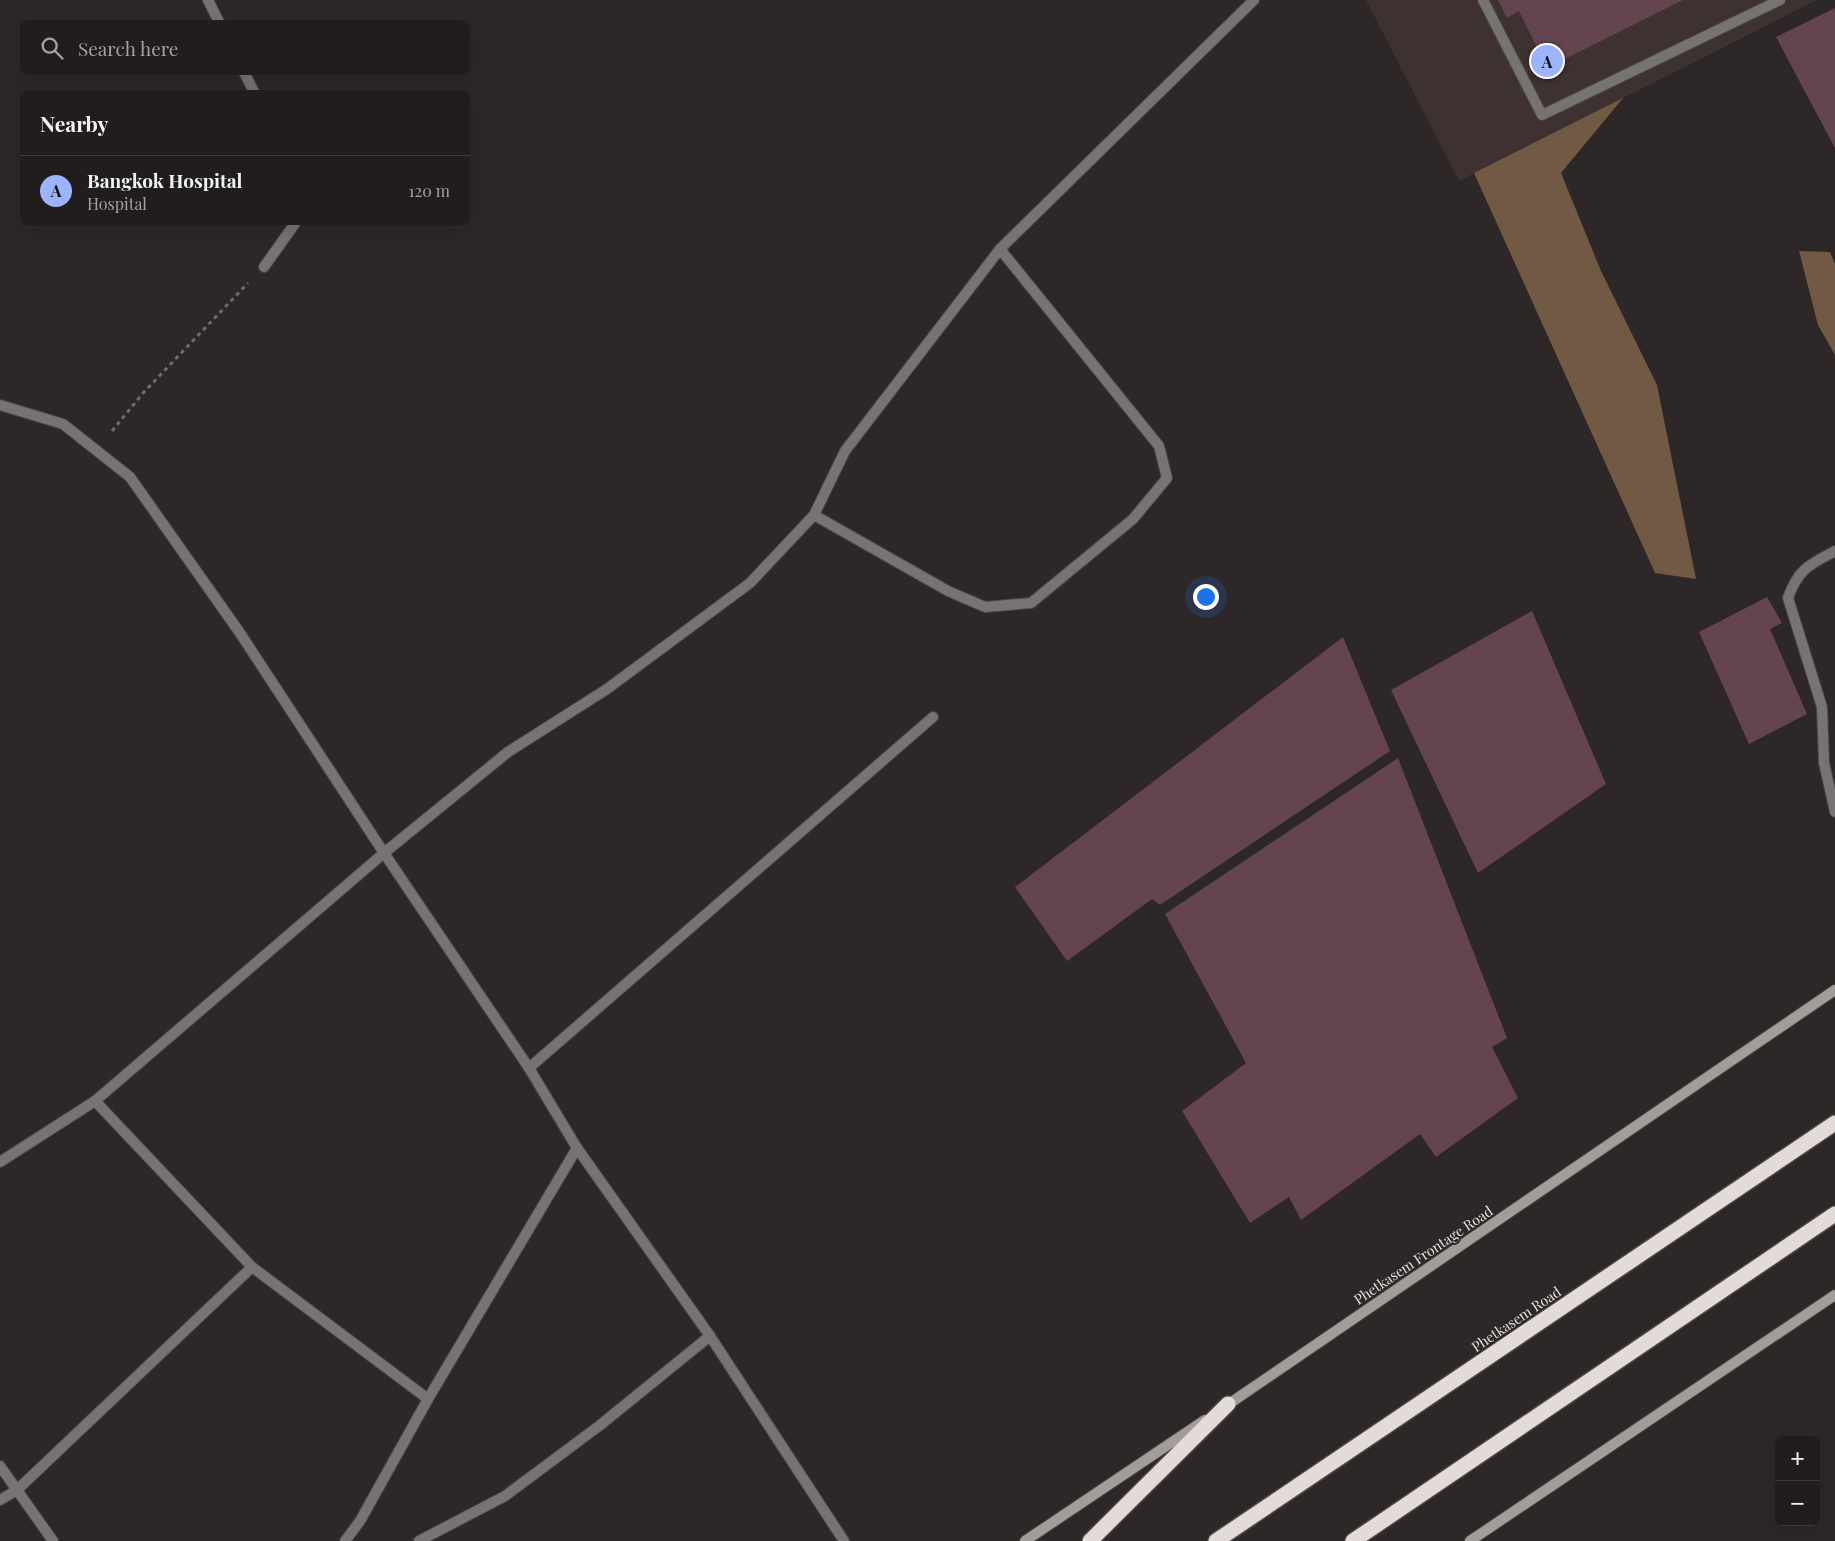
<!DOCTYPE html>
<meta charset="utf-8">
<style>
:root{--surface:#221d1d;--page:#2e2a2a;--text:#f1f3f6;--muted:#a2a2a4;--line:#3f3b3b;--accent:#9bb4fd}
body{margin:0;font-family:"Playfair Display",serif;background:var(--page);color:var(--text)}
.controls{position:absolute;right:15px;bottom:15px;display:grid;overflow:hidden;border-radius:8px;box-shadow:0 5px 20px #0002}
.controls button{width:45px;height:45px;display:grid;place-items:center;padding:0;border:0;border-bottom:1px solid var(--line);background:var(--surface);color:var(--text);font:25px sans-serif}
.you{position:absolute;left:1205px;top:596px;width:18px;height:18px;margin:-12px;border:4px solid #fff;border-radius:50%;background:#1a73e8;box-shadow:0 0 0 8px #1a73e833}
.badge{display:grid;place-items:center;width:32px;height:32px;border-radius:50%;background:var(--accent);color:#111;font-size:16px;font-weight:700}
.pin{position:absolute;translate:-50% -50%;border:2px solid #fff;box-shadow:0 1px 5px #0006}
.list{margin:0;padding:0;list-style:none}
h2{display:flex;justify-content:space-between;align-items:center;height:65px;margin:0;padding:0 20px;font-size:21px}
h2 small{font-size:16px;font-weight:400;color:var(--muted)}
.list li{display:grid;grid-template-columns:32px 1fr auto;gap:15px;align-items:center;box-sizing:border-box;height:70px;padding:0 20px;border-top:1px solid var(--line)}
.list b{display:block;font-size:19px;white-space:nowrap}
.list p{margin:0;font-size:16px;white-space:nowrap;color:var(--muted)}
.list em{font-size:16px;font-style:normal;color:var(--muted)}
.icon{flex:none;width:28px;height:28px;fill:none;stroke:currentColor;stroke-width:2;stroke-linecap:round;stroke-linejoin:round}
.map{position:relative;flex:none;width:1835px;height:1541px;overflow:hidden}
.search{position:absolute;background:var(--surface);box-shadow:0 5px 20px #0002;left:20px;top:20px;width:450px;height:55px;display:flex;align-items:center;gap:12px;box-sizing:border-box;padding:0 18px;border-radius:8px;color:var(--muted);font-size:19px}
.panel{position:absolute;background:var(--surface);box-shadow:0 5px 20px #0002;left:20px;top:90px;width:450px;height:135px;border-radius:8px}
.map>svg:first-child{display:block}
.built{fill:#3e3131}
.forest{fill:#715944}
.building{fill:#63444f}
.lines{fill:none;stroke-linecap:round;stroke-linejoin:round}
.lane-casing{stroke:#4b4545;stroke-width:12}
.street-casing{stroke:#4b4545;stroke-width:12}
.secondary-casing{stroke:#4b4545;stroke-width:12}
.highway-casing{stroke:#4b4545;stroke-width:18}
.path{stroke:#726b6b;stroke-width:3;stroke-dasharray:4 4;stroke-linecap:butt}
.lane{stroke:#767372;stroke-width:10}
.street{stroke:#767372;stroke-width:10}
.secondary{stroke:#a29d9b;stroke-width:10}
.highway{stroke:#e3dbd8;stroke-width:15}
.labels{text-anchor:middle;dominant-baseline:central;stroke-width:4;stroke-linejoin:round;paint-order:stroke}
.street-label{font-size:14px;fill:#e6e1e1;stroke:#2e2727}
</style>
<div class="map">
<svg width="1835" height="1541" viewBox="0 0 1835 1541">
<rect width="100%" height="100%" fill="#2e2727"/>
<path class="built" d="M1366,0H1817L1459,181Z"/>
<g class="forest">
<path d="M1623,98L1561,173L1601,271L1657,385L1696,579L1655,573L1474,173Z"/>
<path d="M1799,251L1830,252L1835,264V355L1818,325Z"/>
</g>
<g class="building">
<path d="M1498,0H1683L1547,68L1519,11L1507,18Z"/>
<path d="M1835,8V148L1776,37Z"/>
<path d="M1767,597L1782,623L1770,629L1807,714L1749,744L1699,632Z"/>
<path d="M1532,611L1606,784L1478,873L1391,690Z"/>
<path d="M1343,637L1390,751L1160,905L1152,899L1067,961L1015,887Z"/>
<path d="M1398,758L1507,1038L1492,1047L1518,1098L1436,1157L1420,1134L1301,1220L1289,1197L1250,1223L1182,1111L1246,1063L1165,914Z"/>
</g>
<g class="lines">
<defs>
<g id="lane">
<path d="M1483,0L1542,115L1780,0"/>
<path d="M1835,551C1809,565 1798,569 1788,598L1822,707L1824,763L1835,812"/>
</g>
<g id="street">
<path d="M208,0L219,22"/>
<path d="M244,72L254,92"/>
<path d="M264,267L296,222"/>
<path d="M0,405L63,424L130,477L240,633L384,853L529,1068L577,1148L710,1336L844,1541"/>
<path d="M814,515L948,591L985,607L1031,603L1133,519L1167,478L1159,446L1000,249"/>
<path d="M529,1068L933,717"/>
<path d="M95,1101L252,1267L428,1399"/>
<path d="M0,1162L95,1101L384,853L508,752L607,689L750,583L814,515L845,451L1000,249L1254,0"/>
<path d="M0,1466L53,1541"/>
<path d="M0,1500L17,1490L252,1267"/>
<path d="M345,1541L360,1521L428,1399L577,1148"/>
<path d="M419,1541L505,1496L599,1426L710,1336"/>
</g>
<g id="secondary">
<path d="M1223,1408L1835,990"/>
<path d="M1025,1541L1205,1420"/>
<path d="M1470,1541L1835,1295"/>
</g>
<g id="highway">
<path d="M1090,1541L1228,1404"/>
<path d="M1216,1541L1835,1123"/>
<path d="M1353,1541L1835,1214"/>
</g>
</defs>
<use href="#lane" class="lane-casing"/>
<use href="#street" class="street-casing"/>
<use href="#secondary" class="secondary-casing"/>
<use href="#highway" class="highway-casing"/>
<path class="path" d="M112,431L144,392L248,283"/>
<use href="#lane" class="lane"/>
<use href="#street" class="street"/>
<use href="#secondary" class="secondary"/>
<use href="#highway" class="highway"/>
</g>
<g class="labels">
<g class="street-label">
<text transform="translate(1423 1255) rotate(-34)">Phetkasem Frontage Road</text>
<text transform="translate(1516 1319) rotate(-34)">Phetkasem Road</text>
</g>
</g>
</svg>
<div class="controls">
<button>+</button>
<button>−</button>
</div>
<div class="you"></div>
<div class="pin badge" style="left:1547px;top:61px">A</div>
<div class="search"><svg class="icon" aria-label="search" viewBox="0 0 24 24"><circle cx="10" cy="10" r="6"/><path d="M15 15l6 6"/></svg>Search here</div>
<section class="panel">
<h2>Nearby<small></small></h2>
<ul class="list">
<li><span class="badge">A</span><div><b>Bangkok Hospital</b><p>Hospital</p></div><em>120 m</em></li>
</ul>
</section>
</div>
